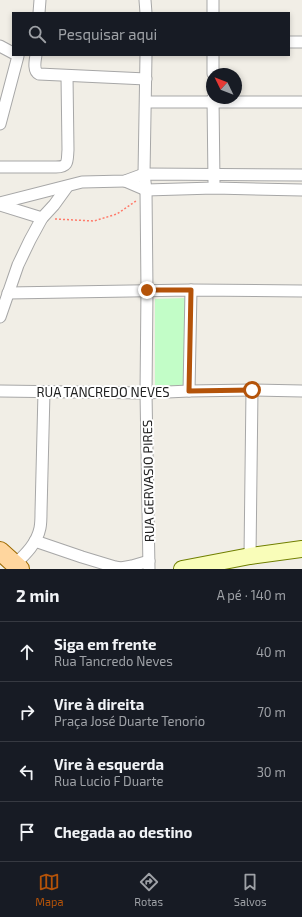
<!DOCTYPE html>
<html lang="pt">
<meta charset="utf-8">
<style>
:root{--surface:#171b24;--page:#20242c;--text:#f1f3f6;--muted:#9ea1a6;--line:#363941;--accent:#b45309}
body{margin:0;font-family:"Exo 2",sans-serif;background:var(--page);color:var(--text)}
.compass{position:absolute;left:206px;top:68px;width:36px;height:36px;border-radius:50%;background:var(--surface);box-shadow:0 2px 6px #0003;rotate:313deg}
.stop{position:absolute;width:12px;height:12px;margin:-9px;border:3px solid #b45309;border-radius:50%;background:#fff}
.stop.end{background:#b45309;border-color:#fff;box-shadow:0 1px 4px #0008}
.list{margin:0;padding:0;list-style:none}
h2{display:flex;justify-content:space-between;align-items:center;height:52px;margin:0;padding:0 16px;font-size:17px}
h2 small{font-size:13px;font-weight:400;color:var(--muted)}
.list li{display:grid;grid-template-columns:26px 1fr auto;gap:12px;align-items:center;box-sizing:border-box;height:60px;padding:0 16px;border-top:1px solid var(--line)}
.list b{display:block;font-size:15px;white-space:nowrap}
.list p{margin:0;font-size:13px;white-space:nowrap;color:var(--muted)}
.list em{font-size:13px;font-style:normal;color:var(--muted)}
.icon{flex:none;width:22px;height:22px;fill:none;stroke:currentColor;stroke-width:2;stroke-linecap:round;stroke-linejoin:round}
.map{position:relative;flex:none;width:302px;height:569px;overflow:hidden}
.search{position:absolute;background:var(--surface);box-shadow:0 2px 6px #0003;left:12px;right:12px;top:12px;height:44px;display:flex;align-items:center;gap:10px;box-sizing:border-box;padding:0 14px;border-radius:0px;color:var(--muted);font-size:15px}
.sheet{height:292px;background:var(--surface)}
nav{display:flex;justify-content:space-around;align-items:center;box-sizing:border-box;height:56px;border-top:1px solid var(--line);background:var(--surface);font-size:11px;color:var(--muted)}
nav a{display:grid;justify-items:center;gap:2px}
nav .on{color:var(--accent)}
.map>svg:first-child{display:block}
.park{fill:#c2fdc7}
.lines{fill:none;stroke-linecap:round;stroke-linejoin:round}
.street-casing{stroke:#a7a7a7;stroke-width:13}
.secondary-casing{stroke:#707f00;stroke-width:18}
.primary-casing{stroke:#9d6a00;stroke-width:20}
.path{stroke:#ff7a6a;stroke-width:1.5;stroke-dasharray:2 2;stroke-linecap:butt}
.street{stroke:#fff;stroke-width:11}
.secondary{stroke:#f9fdb9;stroke-width:16}
.primary{stroke:#ffd69e;stroke-width:18}
.route{stroke:#b45309;stroke-width:5}
.labels{text-anchor:middle;dominant-baseline:central;stroke-width:4;stroke-linejoin:round;paint-order:stroke}
.street-label{font-size:13px;fill:#202020;stroke:#fff}
</style>
<div class="map">
<svg width="302" height="569" viewBox="0 0 302 569">
<rect width="100%" height="100%" fill="#f1eee6"/>
<path class="park" d="M186,298L183,387H155V299Z"/>
<g class="lines">
<defs>
<g id="street">
<path d="M145,0L146,13"/>
<path d="M213,0V13"/>
<path d="M39,13L40,0"/>
<path d="M289,42H302"/>
<path d="M0,46L13,53"/>
<path d="M36,55C35,61 33,71 39,74L146,79"/>
<path d="M146,55L144,174L146,190L147,290L146,393L149,569"/>
<path d="M213,74V55"/>
<path d="M213,98L214,182"/>
<path d="M146,102H302"/>
<path d="M0,124L18,56"/>
<path d="M0,167H56C69,167 67,161 68,150L67,76"/>
<path d="M125,181L146,190L214,188L302,190"/>
<path d="M0,203L82,182L125,181L144,174L302,175"/>
<path d="M0,205L42,218"/>
<path d="M8,293L191,290L302,291"/>
<path d="M0,317L18,265L30,240L42,218L54,205L67,187"/>
<path d="M0,391L146,393L189,391L252,390L302,391"/>
<path d="M189,391L191,290"/>
<path d="M35,541L82,557L115,567L121,568L132,566L149,561"/>
<path d="M250,556L252,390"/>
<path d="M15,564C26,554 37,543 40,528C41,523 41,517 41,512L44,392"/>
</g>
<path id="secondary" d="M182,569L250,556L302,549"/>
<path id="primary" d="M0,551L20,569"/>
</defs>
<use href="#street" class="street-casing"/>
<use href="#secondary" class="secondary-casing"/>
<use href="#primary" class="primary-casing"/>
<path class="path" d="M55,219L94,221L117,214L136,201"/>
<use href="#street" class="street"/>
<use href="#secondary" class="secondary"/>
<use href="#primary" class="primary"/>
</g>
<g class="lines">
<path class="route" d="M147,290H191L189,391L252,390"/>
</g>
<g class="labels">
<g class="street-label">
<text x="103" y="392">RUA TANCREDO NEVES</text>
<text transform="translate(148 481) rotate(-91)">RUA GERVASIO PIRES</text>
</g>
</g>
</svg>
<svg class="compass" viewBox="-18 -18 36 36"><path d="M0-13l5 13h-10z" fill="#e53935"/><path d="M0 13l5-13h-10z" fill="#9ea1a6"/></svg>
<div class="stop" style="left:252px;top:390px"></div>
<div class="stop end" style="left:147px;top:290px"></div>
<div class="search"><svg class="icon" aria-label="search" viewBox="0 0 24 24"><circle cx="10" cy="10" r="6"/><path d="M15 15l6 6"/></svg>Pesquisar aqui</div>
</div>
<section class="sheet">
<h2>2 min<small>A pé · 140 m</small></h2>
<ul class="list">
<li><svg class="icon" aria-label="ahead" viewBox="0 0 24 24"><path d="M12 20V5M6 11l6-6 6 6"/></svg><div><b>Siga em frente</b><p>Rua Tancredo Neves</p></div><em>40 m</em></li>
<li><svg class="icon" aria-label="right" viewBox="0 0 24 24"><path d="M7 20v-9h11M14 6l5 5-5 5"/></svg><div><b>Vire à direita</b><p>Praça José Duarte Tenorio</p></div><em>70 m</em></li>
<li><svg class="icon" aria-label="left" viewBox="0 0 24 24"><path d="M17 20v-9H6M10 6l-5 5 5 5"/></svg><div><b>Vire à esquerda</b><p>Rua Lucio F Duarte</p></div><em>30 m</em></li>
<li><svg class="icon" aria-label="arrive" viewBox="0 0 24 24"><path d="M6 21V4h12l-3 4 3 4H6"/></svg><div><b>Chegada ao destino</b></div></li>
</ul>
</section>
<nav>
<a class="on"><svg class="icon" aria-label="map" viewBox="0 0 24 24"><path d="M3 6l6-2 6 2 6-2v14l-6 2-6-2-6 2zM9 4v14M15 6v14"/></svg>Mapa</a>
<a><svg class="icon" aria-label="directions" viewBox="0 0 24 24"><path d="M12 3l9 9-9 9-9-9zM9 14v-3h6M13 9l2 2-2 2"/></svg>Rotas</a>
<a><svg class="icon" aria-label="saved" viewBox="0 0 24 24"><path d="M7 4h10v16l-5-4-5 4z"/></svg>Salvos</a>
</nav>
